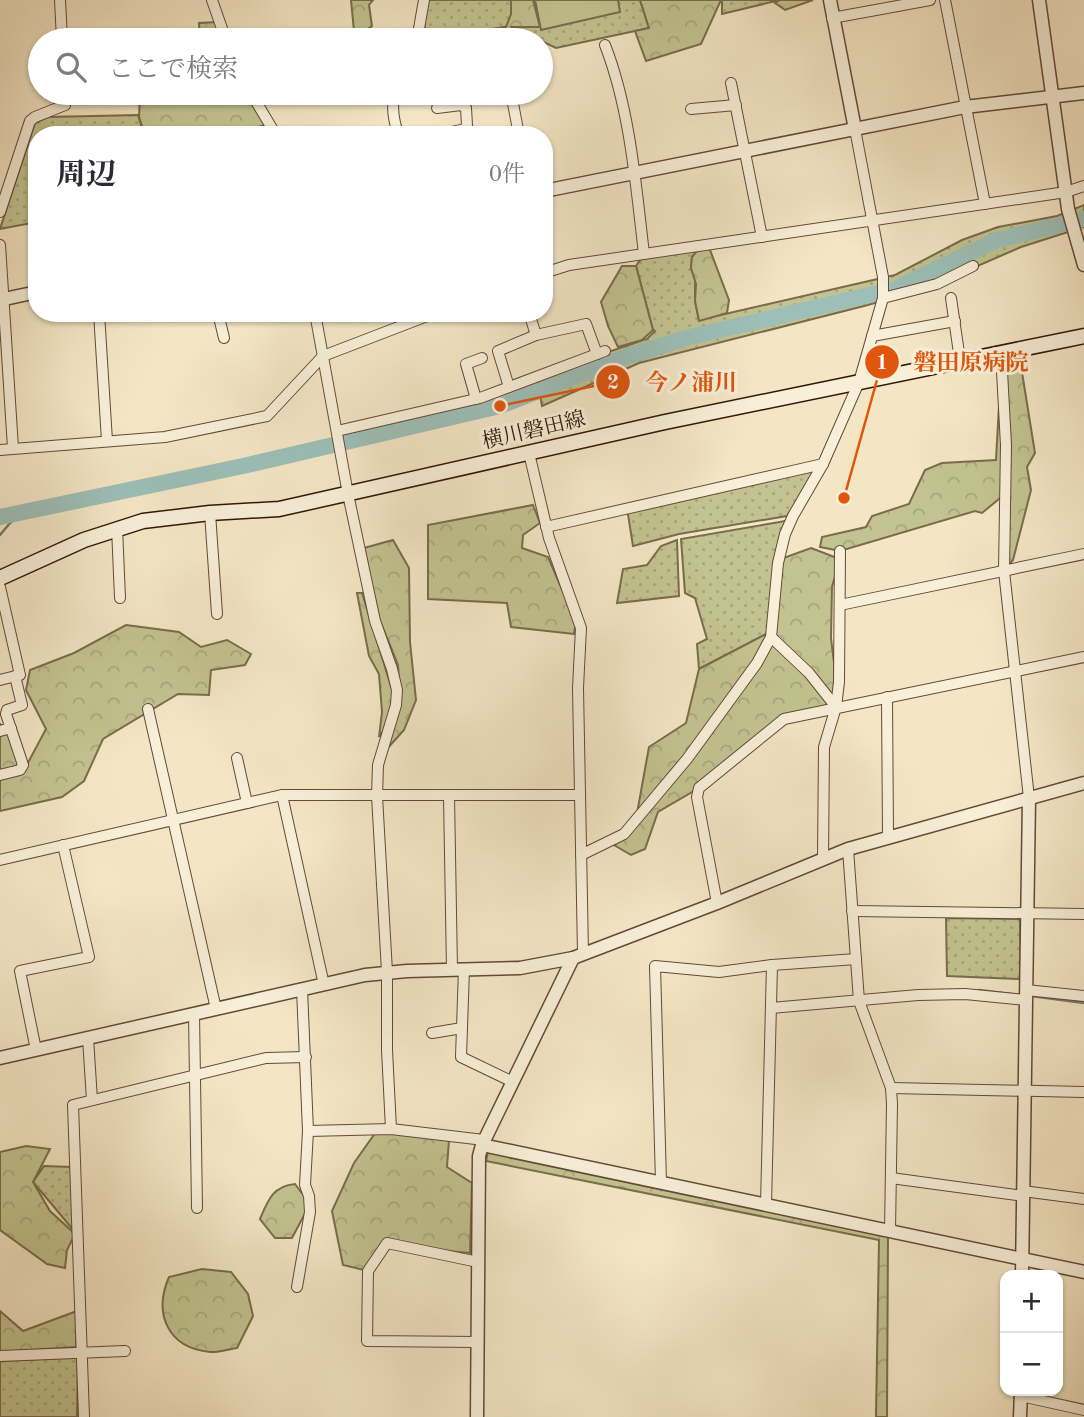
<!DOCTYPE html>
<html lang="ja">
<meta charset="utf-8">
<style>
:root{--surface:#fff;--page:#f7f7f7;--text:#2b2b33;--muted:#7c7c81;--line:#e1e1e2}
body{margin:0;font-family:"Old Standard TT","Noto Serif JP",serif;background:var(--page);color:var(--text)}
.controls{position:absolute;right:21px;bottom:21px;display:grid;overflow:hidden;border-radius:14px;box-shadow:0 2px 5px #0004}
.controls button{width:63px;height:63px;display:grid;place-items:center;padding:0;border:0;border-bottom:2px solid var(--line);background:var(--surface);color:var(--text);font:35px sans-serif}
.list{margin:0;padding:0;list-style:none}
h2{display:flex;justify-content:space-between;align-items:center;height:91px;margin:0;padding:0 28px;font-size:30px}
h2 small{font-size:23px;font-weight:400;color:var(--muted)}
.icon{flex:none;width:38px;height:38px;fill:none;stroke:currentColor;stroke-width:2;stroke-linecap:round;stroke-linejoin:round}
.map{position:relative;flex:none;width:1084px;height:1417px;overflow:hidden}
.search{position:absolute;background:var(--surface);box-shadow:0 2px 5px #0004;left:28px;top:28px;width:525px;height:77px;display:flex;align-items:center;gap:18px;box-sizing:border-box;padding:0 24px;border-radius:38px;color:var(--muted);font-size:26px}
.panel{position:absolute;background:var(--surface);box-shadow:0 2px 5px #0004;left:28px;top:126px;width:525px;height:196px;border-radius:28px}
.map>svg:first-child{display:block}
.grass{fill:url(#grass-dots);stroke:#7a6c4b;stroke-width:2}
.forest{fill:url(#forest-crowns);stroke:#7a6c4b;stroke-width:2}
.garden{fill:#c2c390;stroke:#7a6c4b;stroke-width:2}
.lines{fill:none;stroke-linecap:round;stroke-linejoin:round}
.stream{stroke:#727b71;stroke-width:2.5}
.river{stroke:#9cbfb8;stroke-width:16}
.minor-casing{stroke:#634936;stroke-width:12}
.tertiary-casing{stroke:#634936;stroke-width:15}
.secondary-casing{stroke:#331506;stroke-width:17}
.minor{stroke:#f8efd9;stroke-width:10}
.tertiary{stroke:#f8efd9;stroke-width:12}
.secondary{stroke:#f8efd9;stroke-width:14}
.labels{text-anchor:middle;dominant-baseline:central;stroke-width:6;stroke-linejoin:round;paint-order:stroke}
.street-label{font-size:21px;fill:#331506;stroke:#f8efd9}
.leader{fill:none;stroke:#df560c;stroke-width:2.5}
.callout-dot{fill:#df560c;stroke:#f8efd9;stroke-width:2.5}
.mark-label{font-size:21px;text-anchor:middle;font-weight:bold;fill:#fff}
.callout-label{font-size:23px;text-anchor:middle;font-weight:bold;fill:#df560c;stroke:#f8efd9;stroke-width:6;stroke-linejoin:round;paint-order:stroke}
</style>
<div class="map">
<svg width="1084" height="1417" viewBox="0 0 1084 1417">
<defs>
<pattern id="grass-dots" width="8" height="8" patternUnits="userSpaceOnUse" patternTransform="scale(1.75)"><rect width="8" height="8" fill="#c2c390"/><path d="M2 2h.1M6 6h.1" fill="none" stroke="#a7a77b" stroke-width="1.8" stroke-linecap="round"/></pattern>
<pattern id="forest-crowns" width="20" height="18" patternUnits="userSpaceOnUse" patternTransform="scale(1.75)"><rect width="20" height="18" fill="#c2c390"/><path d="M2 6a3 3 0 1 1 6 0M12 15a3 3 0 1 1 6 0" fill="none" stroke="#a7a77b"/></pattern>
</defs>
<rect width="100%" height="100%" fill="#f4e6c5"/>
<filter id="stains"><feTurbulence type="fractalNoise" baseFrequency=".00286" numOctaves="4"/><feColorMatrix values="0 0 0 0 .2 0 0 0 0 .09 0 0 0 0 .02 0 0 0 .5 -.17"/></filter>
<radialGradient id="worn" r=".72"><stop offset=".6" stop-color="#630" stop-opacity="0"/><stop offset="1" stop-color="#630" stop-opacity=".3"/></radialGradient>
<g class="grass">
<path d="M424,0H640L649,28L556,48L510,26L425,40Z"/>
<path d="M722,0H780L722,14Z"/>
<path d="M138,115L144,135H37V222L0,229L35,123L48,117Z"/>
<path d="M1084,205V227L1021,247L934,285L868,305L639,363L542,406L537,376L647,339L655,331L653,330L636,266L644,254L702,245L692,257L691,268L695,280V301L699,320L895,275L962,240L998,227L1057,216Z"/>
<path d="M823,464L787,516L679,534L633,546L627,508Z"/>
<path d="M791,520L778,563L772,631L699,669L697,644L707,639L695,598L685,593L681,539Z"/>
<path d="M677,540L679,596L617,603L623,569L647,565L661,546Z"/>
<path d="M946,918L1020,919L1021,979L947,976Z"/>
<path d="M44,1166L72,1167L75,1232L33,1182Z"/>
<path d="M78,1357L77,1417H0V1361Z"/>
</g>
<g class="forest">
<path d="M351,0H373L369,5L372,26L360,34L354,31Z"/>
<path d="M511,0H533L540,27H512L530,40H437L506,27L511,14Z"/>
<path d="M640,0H721L701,44L646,61L635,31L649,28Z"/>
<path d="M780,0H813L785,10L775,3Z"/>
<path d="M218,22L226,40H200L199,23Z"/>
<path d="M140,93H249L270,124L224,135H145L139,117Z"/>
<path d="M702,245L710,250L729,300L727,313L699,321L695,301L696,284L691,268L692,257Z"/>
<path d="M622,266H636L653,330L642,340L618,347L608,326L601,302Z"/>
<path d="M1021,366L1035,453L1027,467L1031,490L1013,560L1004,571L1005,494L982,513L975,511L840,551L820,547L822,537L866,527L872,516L909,504L925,470L942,463L996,460L1001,369Z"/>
<path d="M533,505L540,523L523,535L522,548L548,557L576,622L574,634L511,627L507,603L428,599V525Z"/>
<path d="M393,540L409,568L410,642L416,700L404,730L386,750L400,702L398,665L379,618L364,548Z"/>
<path d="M811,548L840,559L832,587L831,638L840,712L784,719L699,788L658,812L645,849L631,855L614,845L636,819L649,747L686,723L699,669L772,631L778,560Z"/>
<path d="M357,593H362L394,696L385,728L379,737L382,712L379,674L369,656Z"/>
<path d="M126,625L179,632L201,647L227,640L251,654L245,665L211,670L209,695L178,694L103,739L84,781L62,797L0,811V724L18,748L23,772L46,729L26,690L30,670L74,653Z"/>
<path d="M378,1129L449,1140L447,1167L472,1183L470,1253L413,1248L387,1243L368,1271L343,1265L332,1211L354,1163Z"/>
<path d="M26,1146L50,1149L33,1182L50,1211L75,1234L67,1250L65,1268L47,1264L0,1230V1152Z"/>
<path d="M489,1146L888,1233L887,1417H876L879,1240L486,1161Z"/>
<path d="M295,1184L310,1204L292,1238H275L260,1219C268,1200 273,1186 295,1184Z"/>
<path d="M202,1269L231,1272L248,1294L253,1316L237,1348C229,1349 218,1353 210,1352C168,1348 153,1314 169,1277Z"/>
<path d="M0,1311L23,1331L77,1311L76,1347L0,1352Z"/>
</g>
<path class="garden" d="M535,0H618L620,12L541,30Z"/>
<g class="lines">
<g class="stream">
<path d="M0,535L10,523L24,511"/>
<path d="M979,990L1021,995"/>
<path d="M1031,996L1084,1003"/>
</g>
<path class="river" d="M0,517L243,466L500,406L628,356L686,338L895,289L997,240L1084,219"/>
<defs>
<g id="minor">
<path d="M60,0L62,40"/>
<path d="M212,0L226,40"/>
<path d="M945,0L985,204"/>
<path d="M832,18L930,0"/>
<path d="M417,40L424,0"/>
<path d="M605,45C630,109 636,186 644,254"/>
<path d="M731,83L762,237"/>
<path d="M251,93L276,135"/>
<path d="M395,93C391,108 394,120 398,135"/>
<path d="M511,93L519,135"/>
<path d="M437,108L461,105L466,108L467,125L465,129L438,135"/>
<path d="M691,109L736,105"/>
<path d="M0,212L30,121L35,117L65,105L64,93"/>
<path d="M0,245L13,448"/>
<path d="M544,273L569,265L1066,192L1084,186"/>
<path d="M883,298L937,284L973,266"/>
<path d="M951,298L960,360"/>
<path d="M99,313L107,441"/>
<path d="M218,313L224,338"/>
<path d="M315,313L348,494L375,621L392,669L397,690L396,705L378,765L377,796L387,972V1050L391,1129"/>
<path d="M529,313L536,335"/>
<path d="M872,336L955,321"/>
<path d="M1001,353L1006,445L1004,571L1029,798"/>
<path d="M509,387L498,351L536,335L586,324L597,354"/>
<path d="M476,399L466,364L482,358"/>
<path d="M337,431L480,398L605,351"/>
<path d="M0,450L165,437L267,416L323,356L435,313"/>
<path d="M529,453L549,538L581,628L578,688L583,953"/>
<path d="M210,513L217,614"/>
<path d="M546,527L823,464"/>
<path d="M117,528L120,598"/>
<path d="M0,587L20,675L0,680"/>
<path d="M840,605L1084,554"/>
<path d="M771,637L809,673L836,707"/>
<path d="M887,697L888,836"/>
<path d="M148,709L216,1009"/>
<path d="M0,731L11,728"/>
<path d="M237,758L247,803"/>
<path d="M0,775L20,770L23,765L6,714L7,710L22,705L15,676"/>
<path d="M282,795L324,985"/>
<path d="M449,796L452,970"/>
<path d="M848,849L859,1001L891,1088L892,1104L890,1231"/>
<path d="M581,855L624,834L687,759L757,663L771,637L778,563L785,534L793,516L823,464L859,382L883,298V277L855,129"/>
<path d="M823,859L824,747L836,707L839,682L840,551"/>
<path d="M0,860L282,795H580"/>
<path d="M717,903L697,797L699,788L784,719L1084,657"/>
<path d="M852,911L1084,914"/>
<path d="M464,969L461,1057L513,1082"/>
<path d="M1026,990L1084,996"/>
<path d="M771,1008L918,995L965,994L1026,1000"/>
<path d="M194,1014L197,1208"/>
<path d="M432,1033L462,1028"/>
<path d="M88,1038L92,1100"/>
<path d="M36,1050L20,971L89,957L63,845"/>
<path d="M891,1088L1084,1092"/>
<path d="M308,1131L391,1129L484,1140"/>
<path d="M891,1178L1023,1196"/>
<path d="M661,1182L655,966L719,972L772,965"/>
<path d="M1023,1191L1084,1199"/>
<path d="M766,1204L772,965L856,959"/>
<path d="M297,1287L310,1212L309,1196L305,1185L308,1131L302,989"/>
<path d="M477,1342L367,1341L368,1271L387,1243L478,1262"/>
<path d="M0,1356L125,1351"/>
<path d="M1021,1396L1084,1410"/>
<path d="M84,1417L73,1105L266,1058L306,1057"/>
</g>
<g id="tertiary">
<path d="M830,0L855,129"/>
<path d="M1039,0L1068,209L1084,265"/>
<path d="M544,191L965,107L1084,93"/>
<path d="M0,300L37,292"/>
<path d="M0,1058L365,975L407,971L520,968L573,958L717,903L848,849L1084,783"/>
<path d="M482,1145L1084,1272"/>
<path d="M1022,1275L1029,798"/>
<path d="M477,1417L479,1156L482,1145L573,958"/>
<path d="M1020,1417L1021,1391"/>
</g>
<path id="secondary" d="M0,578L84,540L143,521L210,513L279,509L665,422L1084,336"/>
</defs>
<use href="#minor" class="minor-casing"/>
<use href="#tertiary" class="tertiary-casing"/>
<use href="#secondary" class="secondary-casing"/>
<use href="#minor" class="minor"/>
<use href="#tertiary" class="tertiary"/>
<use href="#secondary" class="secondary"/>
</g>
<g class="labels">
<g class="street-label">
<text transform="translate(534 431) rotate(-13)">横川磐田線</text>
</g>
</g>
<path class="leader" d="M844 498L882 362M500 406L613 382"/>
<g class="callout-dot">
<circle cx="844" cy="498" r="7"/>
<circle cx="500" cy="406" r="7"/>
<circle cx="882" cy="362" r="18"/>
<circle cx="613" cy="382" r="18"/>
</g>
<g class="mark-label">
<text x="882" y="369">1</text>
<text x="613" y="389">2</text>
</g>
<g class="callout-label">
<text x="971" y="370">磐田原病院</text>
<text x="691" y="390">今ノ浦川</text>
</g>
<rect width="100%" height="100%" filter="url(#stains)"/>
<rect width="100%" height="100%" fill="url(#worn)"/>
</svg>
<div class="controls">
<button>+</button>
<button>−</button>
</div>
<div class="search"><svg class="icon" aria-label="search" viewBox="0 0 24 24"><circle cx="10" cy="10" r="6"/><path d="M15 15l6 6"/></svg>ここで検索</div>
<section class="panel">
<h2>周辺<small>0件</small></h2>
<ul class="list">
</ul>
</section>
</div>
